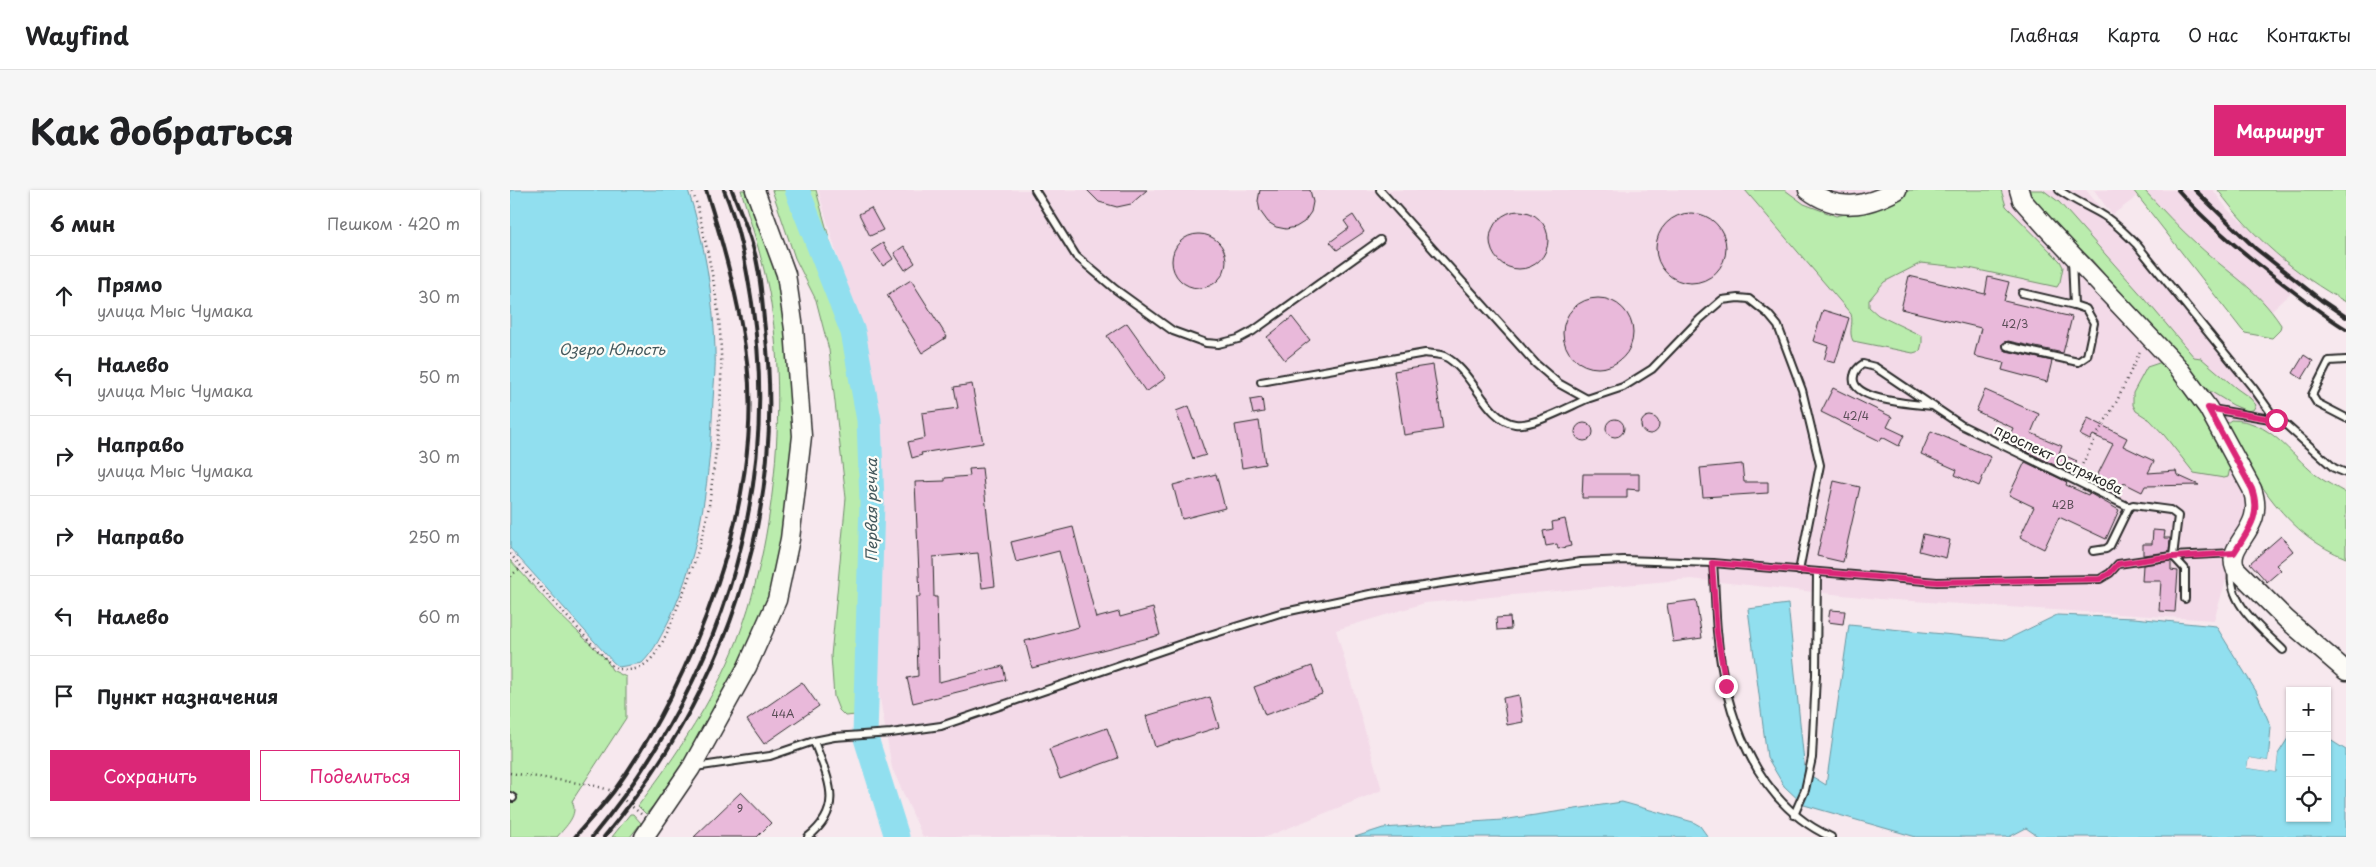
<!DOCTYPE html>
<html lang="ru">
<meta charset="utf-8">
<style>
:root{--surface:#fff;--page:#f6f6f6;--text:#202124;--muted:#757577;--line:#e0e0e0;--accent:#db2777}
body{margin:0;font-family:"Playpen Sans",sans-serif;background:var(--page);color:var(--text)}
.controls{position:absolute;right:15px;bottom:15px;display:grid;overflow:hidden;border-radius:0px;box-shadow:0 1px 4px #0004}
.controls button{width:45px;height:45px;display:grid;place-items:center;padding:0;border:0;border-bottom:1px solid var(--line);background:var(--surface);color:var(--text);font:25px sans-serif}
.stop{position:absolute;width:15px;height:15px;margin:-11px;border:4px solid #db2777;border-radius:50%;background:#fff}
.stop.end{background:#db2777;border-color:#fff;box-shadow:0 1px 5px #0008}
.list{margin:0;padding:0;list-style:none}
h2{display:flex;justify-content:space-between;align-items:center;height:65px;margin:0;padding:0 20px;font-size:21px}
h2 small{font-size:16px;font-weight:400;color:var(--muted)}
.list li{display:grid;grid-template-columns:32px 1fr auto;gap:15px;align-items:center;box-sizing:border-box;height:80px;padding:0 20px;border-top:1px solid var(--line)}
.list b{display:block;font-size:19px;white-space:nowrap}
.list p{margin:0;font-size:16px;white-space:nowrap;color:var(--muted)}
.list em{font-size:16px;font-style:normal;color:var(--muted)}
.actions{display:flex;gap:10px;padding:15px 20px}
.actions a{flex:1;padding:11px 0;border:1px solid var(--accent);border-radius:0px;text-align:center;font-size:18px;color:var(--accent)}
.actions .main{background:var(--accent);color:#fff}
.icon{flex:none;width:28px;height:28px;fill:none;stroke:currentColor;stroke-width:2;stroke-linecap:round;stroke-linejoin:round}
.map{position:relative;flex:none;width:1836px;height:647px;overflow:hidden;border-radius:0px}
header{display:flex;align-items:center;gap:30px;box-sizing:border-box;height:70px;padding:0 25px;background:var(--surface);border-bottom:1px solid var(--line)}
header strong{font-size:24px}
nav{display:flex;gap:28px;margin-inline-start:auto;font-size:18px}
.intro{display:flex;align-items:center;justify-content:space-between;box-sizing:border-box;height:120px;padding:0 30px}
h1{margin:0;font-size:35px}
.button{padding:12px 22px;border-radius:0px;background:var(--accent);color:#fff;font-size:18px;font-weight:700}
main{display:flex;gap:30px;padding:0 30px}
aside{flex:1;background:var(--surface);border-radius:0px;box-shadow:0 1px 4px #0004}
.map>svg:first-child{display:block}
.built{fill:#f3dae8}
.green{fill:#baecad;stroke:#728c6c}
.water{fill:#91dfef;stroke:#6897a1}
.pier{fill:#f7e8ee}
.lines{fill:none;stroke-linecap:round;stroke-linejoin:round}
.river{stroke:#91dfef;stroke-width:25}
.building{fill:#e9b9da;stroke:#2b2b2b}
.lane-casing{stroke:#2b2b2b;stroke-width:10}
.secondary-casing{stroke:#2b2b2b;stroke-width:21}
.path{stroke:#2b2b2b;stroke-width:2.5;stroke-dasharray:1 4;stroke-linecap:butt}
.lane{stroke:#fdfcf7;stroke-width:6}
.secondary{stroke:#fdfcf7;stroke-width:18}
.rail{stroke:#2b2b2b;stroke-width:4}
.route{stroke:#db2777;stroke-width:6}
.labels{text-anchor:middle;dominant-baseline:central;stroke-width:4.5;stroke-linejoin:round;paint-order:stroke}
.number-label{font-size:11px;fill:#5a4e57}
.street-label{font-size:14px;fill:#2b2b2b;stroke:#fdfcf7}
.water-label{font-size:15px;font-style:italic;fill:#44585c;stroke:#fdfcf7}
</style>
<header>
<strong>Wayfind</strong>
<nav><a>Главная</a><a>Карта</a><a>О нас</a><a>Контакты</a></nav>
</header>
<div class="intro"><h1>Как добраться</h1><a class="button">Маршрут</a></div>
<main>
<aside>
<h2>6 мин<small>Пешком · 420 m</small></h2>
<ul class="list">
<li><svg class="icon" aria-label="ahead" viewBox="0 0 24 24"><path d="M12 20V5M6 11l6-6 6 6"/></svg><div><b>Прямо</b><p>улица Мыс Чумака</p></div><em>30 m</em></li>
<li><svg class="icon" aria-label="left" viewBox="0 0 24 24"><path d="M17 20v-9H6M10 6l-5 5 5 5"/></svg><div><b>Налево</b><p>улица Мыс Чумака</p></div><em>50 m</em></li>
<li><svg class="icon" aria-label="right" viewBox="0 0 24 24"><path d="M7 20v-9h11M14 6l5 5-5 5"/></svg><div><b>Направо</b><p>улица Мыс Чумака</p></div><em>30 m</em></li>
<li><svg class="icon" aria-label="right" viewBox="0 0 24 24"><path d="M7 20v-9h11M14 6l5 5-5 5"/></svg><div><b>Направо</b></div><em>250 m</em></li>
<li><svg class="icon" aria-label="left" viewBox="0 0 24 24"><path d="M17 20v-9H6M10 6l-5 5 5 5"/></svg><div><b>Налево</b></div><em>60 m</em></li>
<li><svg class="icon" aria-label="arrive" viewBox="0 0 24 24"><path d="M6 21V4h12l-3 4 3 4H6"/></svg><div><b>Пункт назначения</b></div></li>
</ul>
<div class="actions"><a class="main">Сохранить</a><a>Поделиться</a></div>
</aside>
<div class="map">
<svg width="1836" height="647" viewBox="0 0 1836 647">
<rect width="100%" height="100%" fill="#f7e8ee"/>
<filter id="ink" filterUnits="userSpaceOnUse"><feTurbulence type="fractalNoise" baseFrequency=".02" numOctaves="2"/><feDisplacementMap in="SourceGraphic" scale="10" xChannelSelector="R" yChannelSelector="G"/><feConvolveMatrix kernelMatrix="1 2 1 2 8 2 1 2 1" color-interpolation-filters="sRGB"/></filter>
<g filter="url(#ink)">
<g class="built">
<path d="M308,0H1576L1743,205L1763,232L1704,430L1370,409L1181,389L915,413L826,440L872,600L756,647H413L382,578L363,468L366,215L349,141Z"/>
<path d="M1584,0H1703L1718,20L1798,87L1761,121L1632,3L1602,25Z"/>
</g>
<g class="green">
<path d="M231,0H242L274,92L287,244L275,350L250,441L171,584L136,624L128,616C160,574 190,530 213,483C265,377 279,217 259,102C252,67 241,34 231,0Z"/>
<path d="M262,0H306L365,217L359,408L360,518L358,524L335,526L329,520L324,507L321,466L336,308L319,160L306,110L285,68Z"/>
<path d="M1235,0H1275L1294,14L1326,26L1369,17L1400,0H1491L1496,16L1550,71L1553,77L1550,92L1547,97L1459,78L1411,73L1374,92L1359,110V117L1368,125L1412,146V153L1410,161L1403,163L1343,151C1338,141 1344,134 1341,124Z"/>
<path d="M1518,0H1533L1549,12L1635,109L1684,167L1691,168L1726,198L1740,208L1746,215L1743,220L1737,221L1723,215L1690,195L1581,69L1523,16Z"/>
<path d="M1623,0H1634C1652,19 1669,38 1688,55C1720,85 1746,97 1771,135L1770,140L1762,148L1735,143L1732,140Z"/>
<path d="M1708,0H1836V112C1786,85 1741,46 1708,0Z"/>
<path d="M1652,172L1659,177L1710,251L1721,274L1718,287L1714,288L1684,283L1654,245L1640,230L1626,221L1623,215V203L1637,177Z"/>
<path d="M1721,230C1760,230 1779,263 1806,285C1815,292 1826,297 1836,303V368C1778,346 1745,290 1717,237V233Z"/>
<path d="M0,370L46,421L96,469L102,480L116,487V528L62,611C69,625 56,636 47,647H0Z"/>
<path d="M120,624H123L131,633L120,647H102Z"/>
</g>
<g class="water">
<path d="M0,0H178C194,48 204,110 205,160C206,177 204,193 203,210C200,284 192,359 160,428C152,444 145,460 132,473L109,477L103,472L0,358Z"/>
<path d="M1278,414L1295,582L1316,595L1339,435L1496,450L1547,425L1624,428L1706,436L1746,501L1761,537L1758,571L1739,568L1737,578L1766,582L1768,564L1780,545V628H1817V548L1836,560V647H1529L1516,638L1499,647H1406L1294,615L1274,596L1257,567L1238,419Z"/>
<path d="M1112,612L1183,632L1190,636L1198,647H845L873,638L992,630Z"/>
</g>
<path class="pier" d="M1759,563H1762L1759,573L1741,571L1740,576L1764,579L1766,564H1768L1766,582L1737,578L1739,568L1758,571Z"/>
<g class="lines">
<path class="river" d="M287,0L343,142L359,230L362,313L355,545L387,647"/>
</g>
<g class="building">
<path d="M577,0H637L621,14L607,17L589,12Z"/>
<path d="M750,0H800L803,12L801,22L794,32L786,37L776,39L766,37L758,32L750,21L748,11Z"/>
<path d="M361,18L373,40L360,46L349,24Z"/>
<circle cx="1009" cy="50" r="29"/>
<circle cx="1181" cy="58" r="35"/>
<path d="M843,25L854,42L827,60L820,52L839,38L834,31Z"/>
<circle cx="689" cy="71" r="27"/>
<path d="M373,53L383,69L373,76L362,60Z"/>
<path d="M394,56L405,73L395,80L384,63Z"/>
<path d="M1399,86L1475,104L1478,87L1499,92L1494,111L1562,127L1553,163L1498,151L1492,154L1496,161L1542,171L1537,192L1492,180L1494,173L1464,166L1471,138L1391,119Z"/>
<path d="M401,90L437,147L412,163L377,105Z"/>
<circle cx="1088" cy="143" r="35"/>
<path d="M1313,120L1339,128L1325,173L1314,170L1318,156L1303,151Z"/>
<path d="M782,127L800,150L775,170L757,147Z"/>
<path d="M617,133L656,188L636,202L597,146Z"/>
<path d="M1794,165L1803,171L1792,189L1783,183Z"/>
<path d="M923,175L933,239L894,245L884,181Z"/>
<path d="M462,194L473,253L411,263L412,265L402,268L398,252L415,248L412,223L448,218L444,197Z"/>
<path d="M1323,198L1382,227L1377,237L1394,245L1389,256L1372,247L1370,251L1311,222Z"/>
<path d="M1475,200L1529,224L1521,243L1552,256L1549,263L1567,271L1561,283L1497,252L1503,238L1466,221Z"/>
<path d="M752,208L754,222L743,224L740,210Z"/>
<path d="M679,216L696,265L683,269L666,221Z"/>
<circle cx="1140" cy="235" r="9"/>
<path d="M1578,228L1617,248L1613,256L1644,271L1638,283L1666,281L1667,285L1689,295L1635,296L1632,302L1614,293L1608,306L1583,294L1603,254L1583,245L1580,250L1570,245Z"/>
<circle cx="1105" cy="238" r="9"/>
<path d="M749,231L755,274L732,278L725,235Z"/>
<circle cx="1074" cy="242" r="9"/>
<path d="M1421,241L1481,267L1469,296L1445,285L1447,280L1411,264Z"/>
<path d="M1515,272L1557,292L1556,295L1578,305L1579,303L1609,320L1596,349L1549,327L1534,359L1510,347L1524,317L1499,305Z"/>
<path d="M1232,274L1234,292H1258V303L1193,307L1190,278Z"/>
<path d="M472,278L485,396L472,398L468,363L423,367L424,407H427L429,492L493,476L496,490L403,513L397,488L408,486L406,407H410L405,292L435,291V288L460,286L459,279Z"/>
<path d="M706,284L715,318L672,329L663,295Z"/>
<path d="M1073,284H1129V300L1117,299V308H1072Z"/>
<path d="M1324,291L1350,297L1333,372L1307,366Z"/>
<path d="M1055,329L1061,356L1048,359L1047,354L1036,356L1033,341L1043,339L1042,332Z"/>
<path d="M563,337L586,428L609,422L610,427L643,418L650,445L522,478L515,451L569,437L549,361L506,372L501,352Z"/>
<path d="M1643,340L1655,341L1654,348H1660L1659,362L1633,365V354H1642Z"/>
<path d="M1413,344L1440,350L1436,368L1409,361Z"/>
<path d="M1771,346L1783,361L1766,375L1771,380L1757,392L1740,373Z"/>
<path d="M1661,371V380L1668,381L1665,422L1649,421L1651,391H1632L1633,375Z"/>
<path d="M1186,410L1192,448L1163,452L1157,414Z"/>
<path d="M1320,420L1335,421L1333,434L1318,432Z"/>
<path d="M1000,427L1001,439L987,440L986,428Z"/>
<path d="M802,476L812,504L755,525L744,497Z"/>
<path d="M292,492L309,516L254,554L237,530Z"/>
<path d="M1009,505L1013,532L997,535L993,508Z"/>
<path d="M700,507L709,537L645,557L636,526Z"/>
<path d="M597,538L608,568L550,589L539,559Z"/>
<path d="M231,602L261,633L247,647H184Z"/>
</g>
<g class="lines">
<defs>
<g id="lane">
<path d="M525,0L566,66L605,99L663,141L696,153L708,154L728,149L743,141L870,50"/>
<path d="M870,0L1026,174L1048,193L1077,209L1113,197L1142,179L1190,129L1212,110L1228,108L1239,109L1258,124L1268,136L1292,200L1310,275L1289,381"/>
<path d="M1549,0C1563,10 1577,16 1591,24C1605,32 1616,44 1627,55L1744,199L1766,230"/>
<path d="M1512,103L1564,115L1562,69"/>
<path d="M1497,156L1568,172L1577,166L1584,133L1576,119L1564,115"/>
<path d="M1836,170L1819,171L1802,205L1807,213L1836,228"/>
<path d="M751,192L915,163C921,164 929,164 934,166C963,180 976,230 1005,234C1023,237 1060,216 1077,209"/>
<path d="M1702,219L1766,230L1775,234L1824,278L1836,283"/>
<path d="M1583,361L1596,359L1600,356L1619,317"/>
<path d="M1663,366L1724,363"/>
<path d="M1663,366L1675,379V409"/>
<path d="M1203,373C1205,396 1205,419 1207,441C1214,520 1243,612 1321,647"/>
<path d="M1722,380C1717,413 1752,439 1773,460"/>
<path d="M185,577L260,566L304,551L324,547L381,543L431,536L677,452L770,423L860,404L1071,372L1114,370L1203,373L1427,392L1590,389L1600,383L1608,374L1663,366L1668,326L1660,320L1623,315L1619,317L1451,235L1365,177L1353,174C1348,177 1345,180 1344,186C1338,211 1406,214 1423,216"/>
<path d="M0,606L3,608"/>
<path d="M1284,625L1295,600L1302,568L1306,485L1307,382"/>
<path d="M298,647C336,617 317,588 304,551"/>
</g>
<g id="secondary">
<path d="M1298,0C1327,22 1356,17 1387,0"/>
<path d="M1509,0L1512,10L1536,37L1667,176L1698,218L1742,299C1757,340 1715,352 1725,378L1776,429L1836,481"/>
<path d="M134,647L181,578L237,477L267,410L280,349L292,246L284,139L276,84L245,0"/>
</g>
</defs>
<use href="#lane" class="lane-casing"/>
<use href="#secondary" class="secondary-casing"/>
<g class="path">
<path d="M1568,283L1588,243L1607,211L1631,159"/>
<path d="M0,364L103,477C140,491 154,451 165,423C178,392 190,359 197,326C200,313 201,298 203,285C210,234 214,181 209,130C205,92 196,55 188,18L182,0"/>
<path d="M0,386L11,378"/>
<path d="M0,583L82,595L103,601L131,624"/>
</g>
<use href="#lane" class="lane"/>
<use href="#secondary" class="secondary"/>
<g class="rail">
<path d="M1668,0C1698,35 1735,64 1771,92C1792,108 1813,125 1836,139"/>
<path d="M1685,0L1745,58L1811,110L1836,127"/>
<path d="M65,647C77,632 92,617 104,601C183,491 254,309 237,172C230,114 214,56 196,0"/>
<path d="M82,647C206,497 272,308 242,113C236,75 229,36 214,0"/>
<path d="M94,647C214,503 277,327 255,139C252,113 251,82 243,57C238,38 229,19 222,0"/>
</g>
</g>
</g>
<g class="lines" filter="url(#ink)">
<path class="route" d="M1216,496L1207,443L1202,373L1427,392L1590,389L1600,383L1608,374L1648,368L1724,363C1738,340 1752,326 1742,299L1698,218L1766,230"/>
</g>
<g class="labels">
<g class="number-label">
<text x="1505" y="133">42/3</text>
<text x="1346" y="225">42/4</text>
<text x="1553" y="314">42В</text>
<text x="273" y="523">44А</text>
<text x="230" y="618">9</text>
</g>
<g class="street-label">
<text transform="translate(1549 269) rotate(26)">проспект Острякова</text>
</g>
<g class="water-label">
<text x="102" y="158">Озеро Юность</text>
<text transform="translate(360 320) rotate(-90)">Первая речка</text>
</g>
</g>
</svg>
<div class="controls">
<button>+</button>
<button>−</button>
<button><svg class="icon" aria-label="locate" viewBox="0 0 24 24"><circle cx="12" cy="12" r="6"/><path d="M12 2v4M12 18v4M2 12h4M18 12h4"/></svg></button>
</div>
<div class="stop" style="left:1766px;top:230px"></div>
<div class="stop end" style="left:1216px;top:496px"></div>
</div>
</main>
